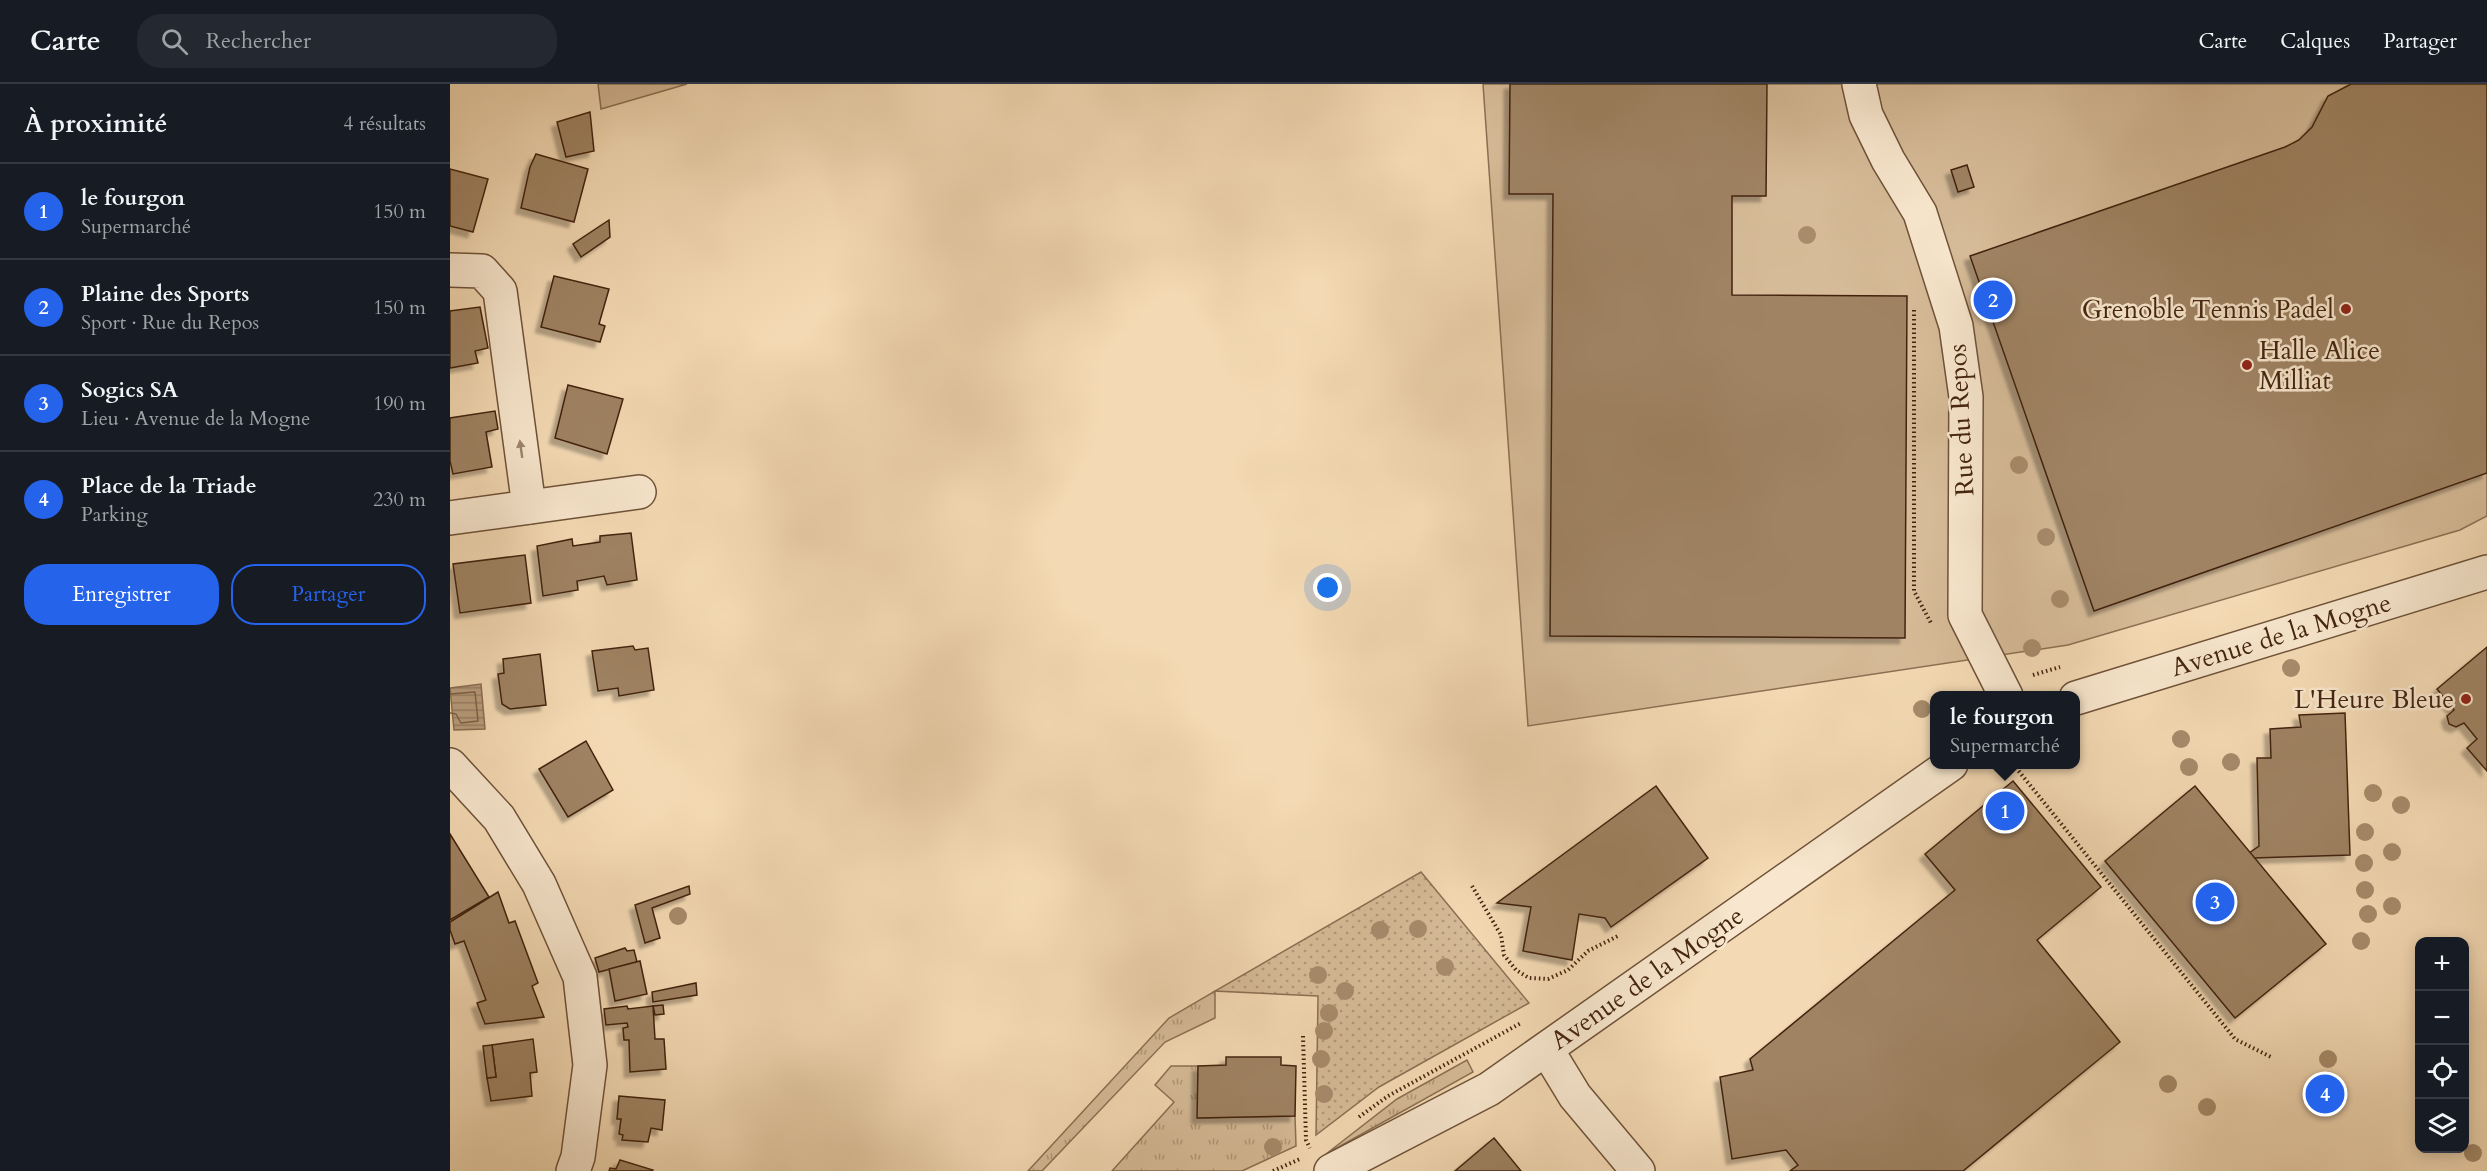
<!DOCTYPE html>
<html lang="fr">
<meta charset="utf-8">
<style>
:root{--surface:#171b24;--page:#242831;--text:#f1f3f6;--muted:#9ea1a6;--line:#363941;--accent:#2563eb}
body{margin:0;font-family:Cardo,serif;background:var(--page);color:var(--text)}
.controls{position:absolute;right:18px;bottom:18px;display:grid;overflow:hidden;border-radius:12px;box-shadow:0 3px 15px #0003}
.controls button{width:54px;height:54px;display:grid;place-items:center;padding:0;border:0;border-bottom:2px solid var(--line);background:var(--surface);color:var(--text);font:30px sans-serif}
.you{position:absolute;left:878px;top:504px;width:21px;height:21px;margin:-15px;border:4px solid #fff;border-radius:50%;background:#1a73e8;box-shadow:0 0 0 9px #1a73e833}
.badge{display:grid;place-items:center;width:39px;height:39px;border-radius:50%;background:var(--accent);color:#fff;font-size:20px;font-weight:700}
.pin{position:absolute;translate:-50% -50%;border:3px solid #fff;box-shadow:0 2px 6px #0006}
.popup{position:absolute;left:1480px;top:607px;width:150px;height:78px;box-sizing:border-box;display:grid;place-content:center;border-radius:12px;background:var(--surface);filter:drop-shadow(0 2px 4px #0005);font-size:20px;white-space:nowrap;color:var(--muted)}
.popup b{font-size:22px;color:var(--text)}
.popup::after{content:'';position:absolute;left:50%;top:100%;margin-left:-12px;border:12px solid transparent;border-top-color:var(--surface)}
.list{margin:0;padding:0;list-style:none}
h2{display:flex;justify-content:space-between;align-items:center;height:78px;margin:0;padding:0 24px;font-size:26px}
h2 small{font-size:20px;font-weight:400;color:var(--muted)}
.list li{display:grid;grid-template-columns:39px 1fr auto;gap:18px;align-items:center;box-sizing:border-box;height:96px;padding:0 24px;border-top:2px solid var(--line)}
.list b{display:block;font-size:22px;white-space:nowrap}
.list p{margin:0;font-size:20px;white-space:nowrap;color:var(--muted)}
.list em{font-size:20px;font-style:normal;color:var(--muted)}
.actions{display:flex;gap:12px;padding:18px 24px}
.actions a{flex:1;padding:14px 0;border:2px solid var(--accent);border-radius:24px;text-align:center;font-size:21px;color:var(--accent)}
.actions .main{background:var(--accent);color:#fff}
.icon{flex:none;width:33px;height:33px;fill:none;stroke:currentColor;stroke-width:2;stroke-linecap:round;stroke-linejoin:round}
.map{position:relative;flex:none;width:2037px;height:1087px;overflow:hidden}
header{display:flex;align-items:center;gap:36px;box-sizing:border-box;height:84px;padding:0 30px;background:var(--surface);border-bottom:2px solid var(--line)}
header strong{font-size:28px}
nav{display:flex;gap:33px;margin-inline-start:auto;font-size:21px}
.search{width:420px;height:54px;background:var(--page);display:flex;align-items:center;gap:15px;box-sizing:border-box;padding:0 21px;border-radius:24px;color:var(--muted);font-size:22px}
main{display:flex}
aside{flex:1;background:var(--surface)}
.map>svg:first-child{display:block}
.grass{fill:url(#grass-tufts);stroke:#8c7053;stroke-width:1.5}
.park{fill:url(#park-dots);stroke:#8c7053;stroke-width:1.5}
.pitch{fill:#d6bb98;stroke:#8c7053;stroke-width:1.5}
.water{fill:url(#water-rules);stroke:#896c50;stroke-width:1.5}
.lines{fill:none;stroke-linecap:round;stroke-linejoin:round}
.shore{stroke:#7e6045;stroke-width:1.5}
.building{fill:#9f8364;stroke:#43240e;stroke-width:1.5;filter:url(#shadow)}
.minor-casing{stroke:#6f5238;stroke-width:36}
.path{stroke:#43240e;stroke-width:4;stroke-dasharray:1.5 3;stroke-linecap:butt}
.minor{stroke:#f8e7ce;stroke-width:33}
.tree{fill:#a78b6b}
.oneway{fill:#9e866e}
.poi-dot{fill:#8f2418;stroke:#f8e7ce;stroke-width:2}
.labels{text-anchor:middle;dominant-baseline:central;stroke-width:5;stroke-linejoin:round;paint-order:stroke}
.poi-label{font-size:26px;fill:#43240e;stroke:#f8e7ce;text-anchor:end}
.street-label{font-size:26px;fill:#43240e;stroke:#f8e7ce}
</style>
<header>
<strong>Carte</strong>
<div class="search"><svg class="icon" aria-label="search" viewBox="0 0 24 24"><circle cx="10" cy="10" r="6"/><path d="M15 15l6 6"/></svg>Rechercher</div>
<nav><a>Carte</a><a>Calques</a><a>Partager</a></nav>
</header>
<main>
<aside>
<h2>À proximité<small>4 résultats</small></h2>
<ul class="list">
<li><span class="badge">1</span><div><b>le fourgon</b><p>Supermarché</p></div><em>150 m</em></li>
<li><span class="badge">2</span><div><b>Plaine des Sports</b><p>Sport · Rue du Repos</p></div><em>150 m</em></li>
<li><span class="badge">3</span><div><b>Sogics SA</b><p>Lieu · Avenue de la Mogne</p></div><em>190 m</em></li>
<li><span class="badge">4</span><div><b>Place de la Triade</b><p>Parking</p></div><em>230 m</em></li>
</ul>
<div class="actions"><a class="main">Enregistrer</a><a>Partager</a></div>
</aside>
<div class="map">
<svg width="2037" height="1087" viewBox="0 0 2037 1087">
<defs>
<pattern id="grass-tufts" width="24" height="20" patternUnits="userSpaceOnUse" patternTransform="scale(1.5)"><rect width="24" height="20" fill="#d6bb98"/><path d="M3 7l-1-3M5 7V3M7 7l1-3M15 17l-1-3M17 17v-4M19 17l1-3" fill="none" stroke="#af987a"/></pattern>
<pattern id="park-dots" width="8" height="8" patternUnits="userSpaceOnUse" patternTransform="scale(1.5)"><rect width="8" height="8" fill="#d6bb98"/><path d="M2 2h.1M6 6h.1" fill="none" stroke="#af987a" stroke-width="1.8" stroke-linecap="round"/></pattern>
<pattern id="water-rules" width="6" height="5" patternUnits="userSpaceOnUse" patternTransform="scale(1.5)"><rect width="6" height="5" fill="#b89c7c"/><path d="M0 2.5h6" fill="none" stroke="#977f64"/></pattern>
<filter id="shadow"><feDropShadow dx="-5.5" dy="5.5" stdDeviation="1.5" flood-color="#0004"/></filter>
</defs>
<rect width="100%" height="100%" fill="#f4dab4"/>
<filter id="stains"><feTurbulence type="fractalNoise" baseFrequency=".00333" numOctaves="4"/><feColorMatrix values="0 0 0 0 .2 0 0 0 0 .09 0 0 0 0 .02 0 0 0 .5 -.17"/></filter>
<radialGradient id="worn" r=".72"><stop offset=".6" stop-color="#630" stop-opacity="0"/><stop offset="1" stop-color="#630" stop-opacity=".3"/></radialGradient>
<g class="grass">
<path d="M765,907V934L715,958L592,1087H578L719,934Z"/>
<path d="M1017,976L1023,988L876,1070L947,1015Z"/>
<path d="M721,982H748V1034L845,1032L846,1062L792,1087H662L724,1018L705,1001Z"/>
</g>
<path class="park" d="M971,788L1079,919L929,1003L866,1051L868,912L765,907Z"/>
<g class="pitch">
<path d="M148,0H237L151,25Z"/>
<path d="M1033,0H2037V432L2010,446L1618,561L1078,642Z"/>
</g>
<path class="water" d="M31,600L35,645L4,646L0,604Z"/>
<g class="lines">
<path class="shore" d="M0,610L25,608L28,637L11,639L6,630L0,629"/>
</g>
<g class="building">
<path d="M1060,0H1317L1316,112H1282V211L1457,212L1455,554L1100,552L1103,110H1059Z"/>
<path d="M1901,0H2037V389L1644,527L1520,172L1835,63L1849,56L1862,43L1878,12Z"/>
<path d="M140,28L144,67L116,73L107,38Z"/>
<path d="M86,70L138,85L124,138L71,124L80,83Z"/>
<path d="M1517,81L1524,103L1508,108L1501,86Z"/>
<path d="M0,85L38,95L23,148L0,142Z"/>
<path d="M159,136L160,153L131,173L123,160Z"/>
<path d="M104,192L159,205L149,240L155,242L150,258L91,243Z"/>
<path d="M30,223L38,264L25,267L28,279L0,284V227Z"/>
<path d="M118,301L173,315L157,370L105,354Z"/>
<path d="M45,327L48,345L36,348L42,383L3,390L0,377V334Z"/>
<path d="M181,449L187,496L157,501L154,492L127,497L128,506L93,512L87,462L122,455L123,462L150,458V452Z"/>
<path d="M75,471L81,519L10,529L3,480Z"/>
<path d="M183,562L185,566L198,564L204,606L169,612L168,604L148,607L142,567Z"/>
<path d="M2037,563V687L2017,664L2027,655L2014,639L2006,643L1999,640L1997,632L2004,626L1987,605Z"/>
<path d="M90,570L96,621L60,625L52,620L48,590L54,589L53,575Z"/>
<path d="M1895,629L1900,771L1804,774L1799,769L1809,762L1807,674H1821L1820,645L1851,643L1849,631Z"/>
<path d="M136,657L163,706L118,733L89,685Z"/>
<path d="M1563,697L1651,803L1587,856L1670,958L1513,1087H1340L1348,1081L1336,1066L1282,1075L1270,993L1303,986L1300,975L1505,806L1475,770Z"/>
<path d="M1206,702L1258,774L1161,843L1155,834L1129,830L1122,876L1073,867L1081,823L1047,819Z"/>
<path d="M1745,702L1876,860L1785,934L1655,777Z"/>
<path d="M0,750L39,813L0,836Z"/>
<path d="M239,802L240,810L202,824L210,854L195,859L185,821Z"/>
<path d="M48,808L59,839L65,837L88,899L82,902L94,933L35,940L27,919L36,916L14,857L5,860L0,846V838Z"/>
<path d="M175,864L177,867L184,866L187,878L149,888L145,874Z"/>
<path d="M190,877L197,910L165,917L159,885Z"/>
<path d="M246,899L247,911L203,918L202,908Z"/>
<path d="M213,921L214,930L205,931L203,922Z"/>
<path d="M177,922L178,925L203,922L205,955H214L216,985L180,988L179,956H174L173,944L178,943L177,939L156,941L154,925Z"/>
<path d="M83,955L87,988L80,989L82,1012L41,1017L37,994L46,993L42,961Z"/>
<path d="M42,961L46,993L37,994L33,962Z"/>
<path d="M776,973H831V981L846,982L845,1032L747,1034L748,982L776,981Z"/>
<path d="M169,1012L215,1016L212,1046L201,1044L198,1058L172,1056L173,1051L169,1050L171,1035H167Z"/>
<path d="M1044,1054L1071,1087H1005Z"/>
<path d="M170,1076L203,1086L202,1087H159L160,1084L166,1085Z"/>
</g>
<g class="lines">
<defs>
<g id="minor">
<path d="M1409,0L1416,31L1438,76L1470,129L1506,242L1516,313L1515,531L1556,612"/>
<path d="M0,186L32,187L50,207L79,423"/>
<path d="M0,434L189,408"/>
<path d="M1626,614L2037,488"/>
<path d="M0,681L49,734L89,800L130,893L140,981L128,1073L123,1087"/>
<path d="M1097,966L1125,1012L1188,1087"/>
<path d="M881,1087L1039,1005L1501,680"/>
</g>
</defs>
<use href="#minor" class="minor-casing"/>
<g class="path">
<path d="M1464,226V507L1482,541"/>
<path d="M1583,591L1610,583"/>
<path d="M1563,680L1785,955L1823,974"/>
<path d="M1022,802L1051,851L1054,871L1066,886L1079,894L1098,895L1118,886L1138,867L1168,852"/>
<path d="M853,952L856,1056L860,1064"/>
<path d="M909,1033L938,1012L1071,939"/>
<path d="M823,1087L850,1075"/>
</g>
<use href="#minor" class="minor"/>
</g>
<g class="tree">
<circle cx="1357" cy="151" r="9"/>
<circle cx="1569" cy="381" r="9"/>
<circle cx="1596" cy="453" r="9"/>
<circle cx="1610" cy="515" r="9"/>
<circle cx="1582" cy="564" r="9"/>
<circle cx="1841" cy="584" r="9"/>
<circle cx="1472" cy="625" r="9"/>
<circle cx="1731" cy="655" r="9"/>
<circle cx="1781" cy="678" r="9"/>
<circle cx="1739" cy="683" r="9"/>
<circle cx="1923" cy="709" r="9"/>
<circle cx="1951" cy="721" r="9"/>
<circle cx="1915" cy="748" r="9"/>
<circle cx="1942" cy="768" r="9"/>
<circle cx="1914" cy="779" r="9"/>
<circle cx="1915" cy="806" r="9"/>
<circle cx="1942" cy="822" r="9"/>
<circle cx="1918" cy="830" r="9"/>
<circle cx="228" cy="832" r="9"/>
<circle cx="968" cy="845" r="9"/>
<circle cx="930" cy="846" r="9"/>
<circle cx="1911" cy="857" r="9"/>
<circle cx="995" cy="883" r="9"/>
<circle cx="868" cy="891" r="9"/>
<circle cx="895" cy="907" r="9"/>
<circle cx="879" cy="929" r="9"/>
<circle cx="874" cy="947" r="9"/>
<circle cx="871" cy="975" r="9"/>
<circle cx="1878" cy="975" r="9"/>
<circle cx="1718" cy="1000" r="9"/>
<circle cx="874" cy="1010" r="9"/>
<circle cx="1757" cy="1023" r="9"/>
<circle cx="823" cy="1063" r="9"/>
<circle cx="2023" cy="1069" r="9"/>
</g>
<defs><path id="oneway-solid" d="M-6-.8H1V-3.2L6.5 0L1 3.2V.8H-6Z" transform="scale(1.5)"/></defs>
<use class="oneway" href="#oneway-solid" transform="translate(71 365) rotate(-98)"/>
<g class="poi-dot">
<circle cx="1896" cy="225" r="6"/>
<circle cx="1797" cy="281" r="6"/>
<circle cx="2016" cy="615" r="6"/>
</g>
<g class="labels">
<g class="poi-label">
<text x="1884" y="225">Grenoble Tennis Padel</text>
<text x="1809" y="266" text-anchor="start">Halle Alice<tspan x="1809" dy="30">Milliat</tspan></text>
<text x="2004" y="615">L'Heure Bleue</text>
</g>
<g class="street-label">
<text transform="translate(1511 336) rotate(-93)">Rue du Repos</text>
<text transform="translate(1831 551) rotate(-17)">Avenue de la Mogne</text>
<text transform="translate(1197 894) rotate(-35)">Avenue de la Mogne</text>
</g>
</g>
<rect width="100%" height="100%" filter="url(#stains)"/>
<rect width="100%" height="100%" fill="url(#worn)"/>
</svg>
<div class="controls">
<button>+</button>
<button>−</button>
<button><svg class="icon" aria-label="locate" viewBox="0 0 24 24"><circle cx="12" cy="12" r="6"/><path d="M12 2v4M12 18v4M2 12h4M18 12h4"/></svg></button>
<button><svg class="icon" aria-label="layers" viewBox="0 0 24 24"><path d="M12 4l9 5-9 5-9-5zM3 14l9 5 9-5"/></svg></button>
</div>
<div class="you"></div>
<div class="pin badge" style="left:1555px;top:727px">1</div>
<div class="popup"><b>le fourgon</b>Supermarché</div>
<div class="pin badge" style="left:1543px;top:216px">2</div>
<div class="pin badge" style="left:1765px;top:818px">3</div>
<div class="pin badge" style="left:1875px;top:1010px">4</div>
</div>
</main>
